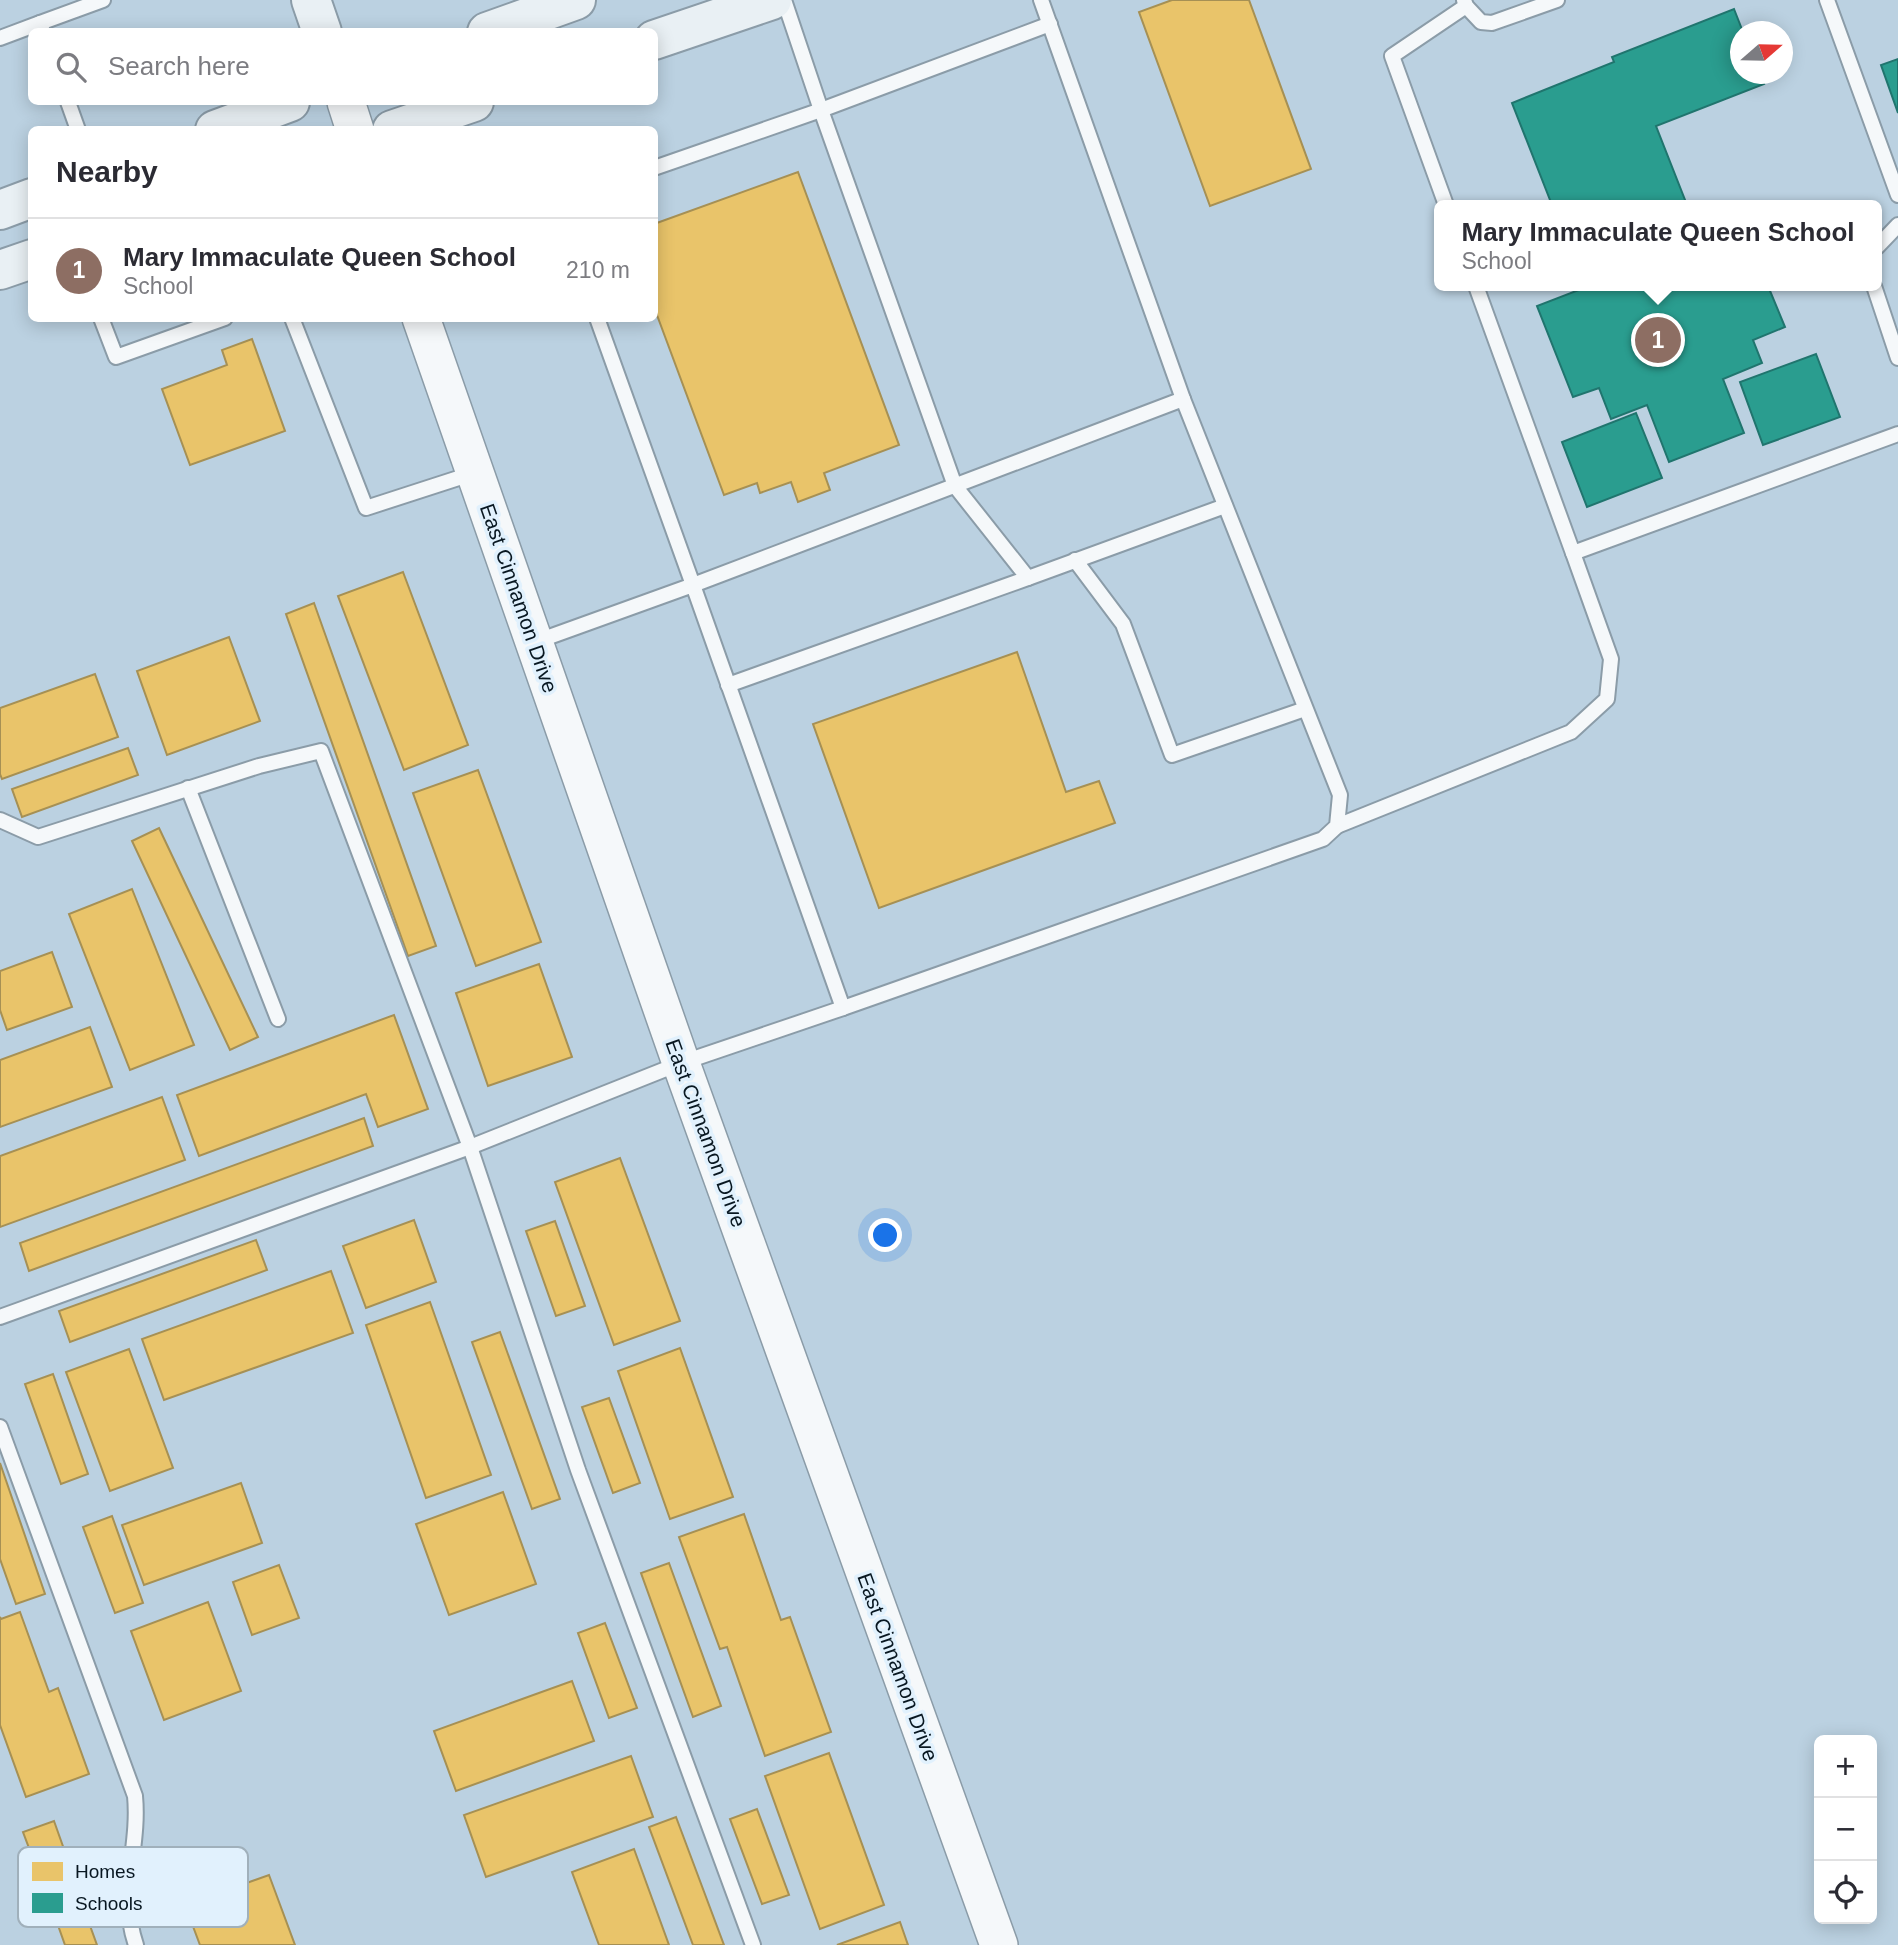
<!DOCTYPE html>
<meta charset="utf-8">
<style>
:root{--surface:#fff;--page:#f2f2f3;--text:#2b2b33;--muted:#7c7c81;--line:#e1e1e2;--accent:#475864}
body{margin:0;font-family:Helvetica,sans-serif;background:var(--page);color:var(--text)}
.controls{position:absolute;right:21px;bottom:21px;display:grid;overflow:hidden;border-radius:10px;box-shadow:0 4px 18px #0003}
.controls button{width:63px;height:63px;display:grid;place-items:center;padding:0;border:0;border-bottom:2px solid var(--line);background:var(--surface);color:var(--text);font:35px sans-serif}
.compass{position:absolute;left:1730px;top:21px;width:63px;height:63px;border-radius:50%;background:var(--surface);box-shadow:0 4px 18px #0003;rotate:70deg}
.you{position:absolute;left:886px;top:1236px;width:24px;height:24px;margin:-18px;border:5px solid #fff;border-radius:50%;background:#1a73e8;box-shadow:0 0 0 10px #1a73e833}
.badge{display:grid;place-items:center;width:46px;height:46px;border-radius:50%;background:var(--accent);color:#fff;font-size:23px;font-weight:700}
.pin{position:absolute;translate:-50% -50%;border:4px solid #fff;box-shadow:0 2px 7px #0006}
.popup{position:absolute;left:1434px;top:200px;width:448px;height:91px;box-sizing:border-box;display:grid;place-content:center;border-radius:10px;background:var(--surface);filter:drop-shadow(0 2px 5px #0005);font-size:23px;white-space:nowrap;color:var(--muted)}
.popup b{font-size:26px;color:var(--text)}
.popup::after{content:'';position:absolute;left:50%;top:100%;margin-left:-14px;border:14px solid transparent;border-top-color:var(--surface)}
.list{margin:0;padding:0;list-style:none}
h2{display:flex;justify-content:space-between;align-items:center;height:91px;margin:0;padding:0 28px;font-size:30px}
h2 small{font-size:23px;font-weight:400;color:var(--muted)}
.list li{display:grid;grid-template-columns:46px 1fr auto;gap:21px;align-items:center;box-sizing:border-box;height:105px;padding:0 28px;border-top:2px solid var(--line)}
.list b{display:block;font-size:26px;white-space:nowrap}
.list p{margin:0;font-size:23px;white-space:nowrap;color:var(--muted)}
.list em{font-size:23px;font-style:normal;color:var(--muted)}
.icon{flex:none;width:38px;height:38px;fill:none;stroke:currentColor;stroke-width:2;stroke-linecap:round;stroke-linejoin:round}
.map{position:relative;flex:none;width:1898px;height:1945px;overflow:hidden}
.search{position:absolute;background:var(--surface);box-shadow:0 4px 18px #0003;left:28px;top:28px;width:630px;height:77px;display:flex;align-items:center;gap:18px;box-sizing:border-box;padding:0 24px;border-radius:10px;color:var(--muted);font-size:26px}
.panel{position:absolute;background:var(--surface);box-shadow:0 4px 18px #0003;left:28px;top:126px;width:630px;height:196px;border-radius:10px}
.map>svg:first-child{display:block}
.homes{fill:#e9c46a;stroke:#a69054;stroke-width:2}
.schools{fill:#2a9d8f;stroke:#20756e;stroke-width:2}
.lines{fill:none;stroke-linecap:round;stroke-linejoin:round}
.service-casing{stroke:#8b9ca8;stroke-width:18}
.tertiary-casing{stroke:#8b9ca8;stroke-width:40}
.secondary-casing{stroke:#8b9ca8;stroke-width:42}
.service{stroke:#f5f8fa;stroke-width:14}
.tertiary{stroke:#f5f8fa;stroke-width:37}
.secondary{stroke:#e9f0f4;stroke-width:38}
.labels{text-anchor:middle;dominant-baseline:central;stroke-width:7;stroke-linejoin:round;paint-order:stroke}
.street-label{font-size:21px;fill:#081721;stroke:#e1f1fd}
.key{fill:#e1f1fd;stroke:#a0b0bb;stroke-width:2}
.key-label{font-size:19px;fill:#081721}
</style>
<div class="map">
<svg width="1898" height="1945" viewBox="0 0 1898 1945">
<rect width="100%" height="100%" fill="#bbd1e1"/>
<g class="homes">
<path d="M1172,0H1249L1311,169L1210,206L1139,12Z"/>
<path d="M798,172L899,445L824,473L830,490L798,502L791,482L760,493L757,483L724,495L654,307V224Z"/>
<path d="M252,339L285,431L190,465L162,389L227,365L222,350Z"/>
<path d="M403,572L468,745L404,770L338,596Z"/>
<path d="M314,603L436,946L408,956L286,614Z"/>
<path d="M229,637L260,721L167,755L137,671Z"/>
<path d="M1017,652L1066,792L1099,781L1115,823L879,908L813,724Z"/>
<path d="M95,674L118,737L2,779L0,774V708Z"/>
<path d="M128,748L138,775L22,817L12,789Z"/>
<path d="M478,770L541,942L476,966L413,793Z"/>
<path d="M159,828L258,1037L230,1050L132,841Z"/>
<path d="M132,889L194,1045L130,1070L69,914Z"/>
<path d="M52,952L72,1007L7,1030L0,1010V971Z"/>
<path d="M539,964L572,1057L488,1086L456,993Z"/>
<path d="M394,1015L428,1109L378,1127L366,1094L199,1156L177,1095Z"/>
<path d="M90,1027L112,1087L0,1127V1060Z"/>
<path d="M162,1097L185,1160L0,1227V1156Z"/>
<path d="M364,1118L373,1146L29,1271L20,1243Z"/>
<path d="M620,1158L680,1321L614,1345L555,1182Z"/>
<path d="M414,1220L436,1282L366,1308L343,1246Z"/>
<path d="M555,1221L585,1306L556,1316L526,1231Z"/>
<path d="M256,1240L267,1270L70,1342L59,1311Z"/>
<path d="M331,1271L353,1333L164,1400L142,1339Z"/>
<path d="M430,1302L491,1475L426,1498L366,1325Z"/>
<path d="M500,1332L560,1499L532,1509L472,1342Z"/>
<path d="M680,1348L733,1497L670,1519L618,1371Z"/>
<path d="M129,1349L173,1468L110,1491L66,1372Z"/>
<path d="M53,1374L88,1474L61,1484L25,1384Z"/>
<path d="M609,1398L640,1483L613,1493L582,1407Z"/>
<path d="M0,1463L45,1594L16,1604L0,1559Z"/>
<path d="M241,1483L262,1543L144,1585L122,1525Z"/>
<path d="M503,1492L536,1584L449,1615L416,1524Z"/>
<path d="M744,1514L781,1620L790,1617L831,1732L765,1756L727,1647L720,1649L679,1537Z"/>
<path d="M112,1516L143,1603L115,1613L83,1527Z"/>
<path d="M669,1563L721,1706L693,1717L641,1573Z"/>
<path d="M279,1565L299,1618L252,1635L233,1582Z"/>
<path d="M208,1602L241,1691L164,1720L131,1631Z"/>
<path d="M20,1612L49,1692L58,1688L89,1774L26,1797L0,1725V1617L1,1619Z"/>
<path d="M605,1623L637,1708L609,1718L578,1633Z"/>
<path d="M572,1681L594,1741L456,1791L434,1731Z"/>
<path d="M829,1753L884,1905L820,1929L765,1776Z"/>
<path d="M631,1756L653,1817L486,1877L464,1815Z"/>
<path d="M757,1809L789,1895L762,1904L730,1819Z"/>
<path d="M676,1817L724,1945H693L649,1827Z"/>
<path d="M54,1821L71,1869L41,1880L23,1832Z"/>
<path d="M634,1849L669,1945H599L572,1872Z"/>
<path d="M269,1875L295,1945H200L185,1905Z"/>
<path d="M76,1887L97,1945H65L48,1897Z"/>
<path d="M900,1922L908,1945H837Z"/>
</g>
<g class="schools">
<path d="M1734,9L1743,32H1741V74H1759L1764,84L1656,126L1687,205H1552L1512,103L1614,62L1612,57Z"/>
<path d="M1898,59V113L1881,65Z"/>
<path d="M1583,286H1768L1785,327L1753,340L1762,363L1723,379L1744,433L1669,462L1647,405L1611,419L1599,388L1573,397L1537,306L1584,288Z"/>
<path d="M1816,354L1840,417L1763,445L1740,382Z"/>
<path d="M1636,413L1662,478L1587,507L1562,442Z"/>
</g>
<g class="lines">
<defs>
<g id="service">
<path d="M1041,0L1183,399"/>
<path d="M1464,0L1466,6L1481,22L1492,23L1557,0"/>
<path d="M1827,0L1898,195"/>
<path d="M43,32L40,23L103,0"/>
<path d="M0,38L40,23"/>
<path d="M68,102L78,130"/>
<path d="M654,168L821,110L784,0"/>
<path d="M1446,205L1392,56L1466,6"/>
<path d="M1877,247L1898,225"/>
<path d="M1476,286L1573,553L1898,434"/>
<path d="M1874,286L1898,358"/>
<path d="M101,318L116,357L225,318"/>
<path d="M292,318L366,508L474,473"/>
<path d="M597,318L693,585L1183,399L1340,795L1337,826L1323,839L843,1008"/>
<path d="M1075,560L1123,624L1172,755L1305,709"/>
<path d="M1028,578L1225,506"/>
<path d="M728,685L1028,578L955,486L821,110L1050,24"/>
<path d="M188,788L278,1019"/>
<path d="M0,820L38,837L259,766L321,751L470,1147L578,1470L753,1945"/>
<path d="M1337,826L1571,732L1607,699L1611,659L1573,553"/>
<path d="M0,1317L470,1147L681,1063L843,1008L693,585L535,642"/>
<path d="M0,1427L135,1796C140,1848 118,1893 136,1945"/>
</g>
<g id="tertiary">
<path d="M346,102L355,130"/>
<path d="M421,318L681,1063L999,1945"/>
</g>
<g id="secondary">
<path d="M311,0L322,32"/>
<path d="M487,32L576,0"/>
<path d="M654,40L772,0"/>
<path d="M215,130L290,102"/>
<path d="M392,130L474,102"/>
<path d="M0,210L32,198"/>
<path d="M0,270L32,259"/>
</g>
</defs>
<use href="#service" class="service-casing"/>
<use href="#tertiary" class="tertiary-casing"/>
<use href="#secondary" class="secondary-casing"/>
<use href="#service" class="service"/>
<use href="#tertiary" class="tertiary"/>
<use href="#secondary" class="secondary"/>
</g>
<g class="labels">
<g class="street-label">
<text transform="translate(519 598) rotate(71)">East Cinnamon Drive</text>
<text transform="translate(706 1133) rotate(70)">East Cinnamon Drive</text>
<text transform="translate(898 1667) rotate(70)">East Cinnamon Drive</text>
</g>
</g>
<rect x="18" y="1847" width="230" height="80" rx="10" class="key"/>
<rect x="32" y="1862" width="31" height="19" fill="#e9c46a"/>
<rect x="32" y="1893" width="31" height="20" fill="#2a9d8f"/>
<g class="key-label">
<text x="75" y="1878">Homes</text>
<text x="75" y="1910">Schools</text>
</g>
</svg>
<div class="controls">
<button>+</button>
<button>−</button>
<button><svg class="icon" aria-label="locate" viewBox="0 0 24 24"><circle cx="12" cy="12" r="6"/><path d="M12 2v4M12 18v4M2 12h4M18 12h4"/></svg></button>
</div>
<svg class="compass" viewBox="-18 -18 36 36"><path d="M0-13l5 13h-10z" fill="#e53935"/><path d="M0 13l5-13h-10z" fill="#7c7c81"/></svg>
<div class="you"></div>
<div class="pin badge" style="left:1658px;top:340px;background:#8d6e63">1</div>
<div class="popup"><b>Mary Immaculate Queen School</b>School</div>
<div class="search"><svg class="icon" aria-label="search" viewBox="0 0 24 24"><circle cx="10" cy="10" r="6"/><path d="M15 15l6 6"/></svg>Search here</div>
<section class="panel">
<h2>Nearby<small></small></h2>
<ul class="list">
<li><span class="badge" style="background:#8d6e63">1</span><div><b>Mary Immaculate Queen School</b><p>School</p></div><em>210 m</em></li>
</ul>
</section>
</div>
